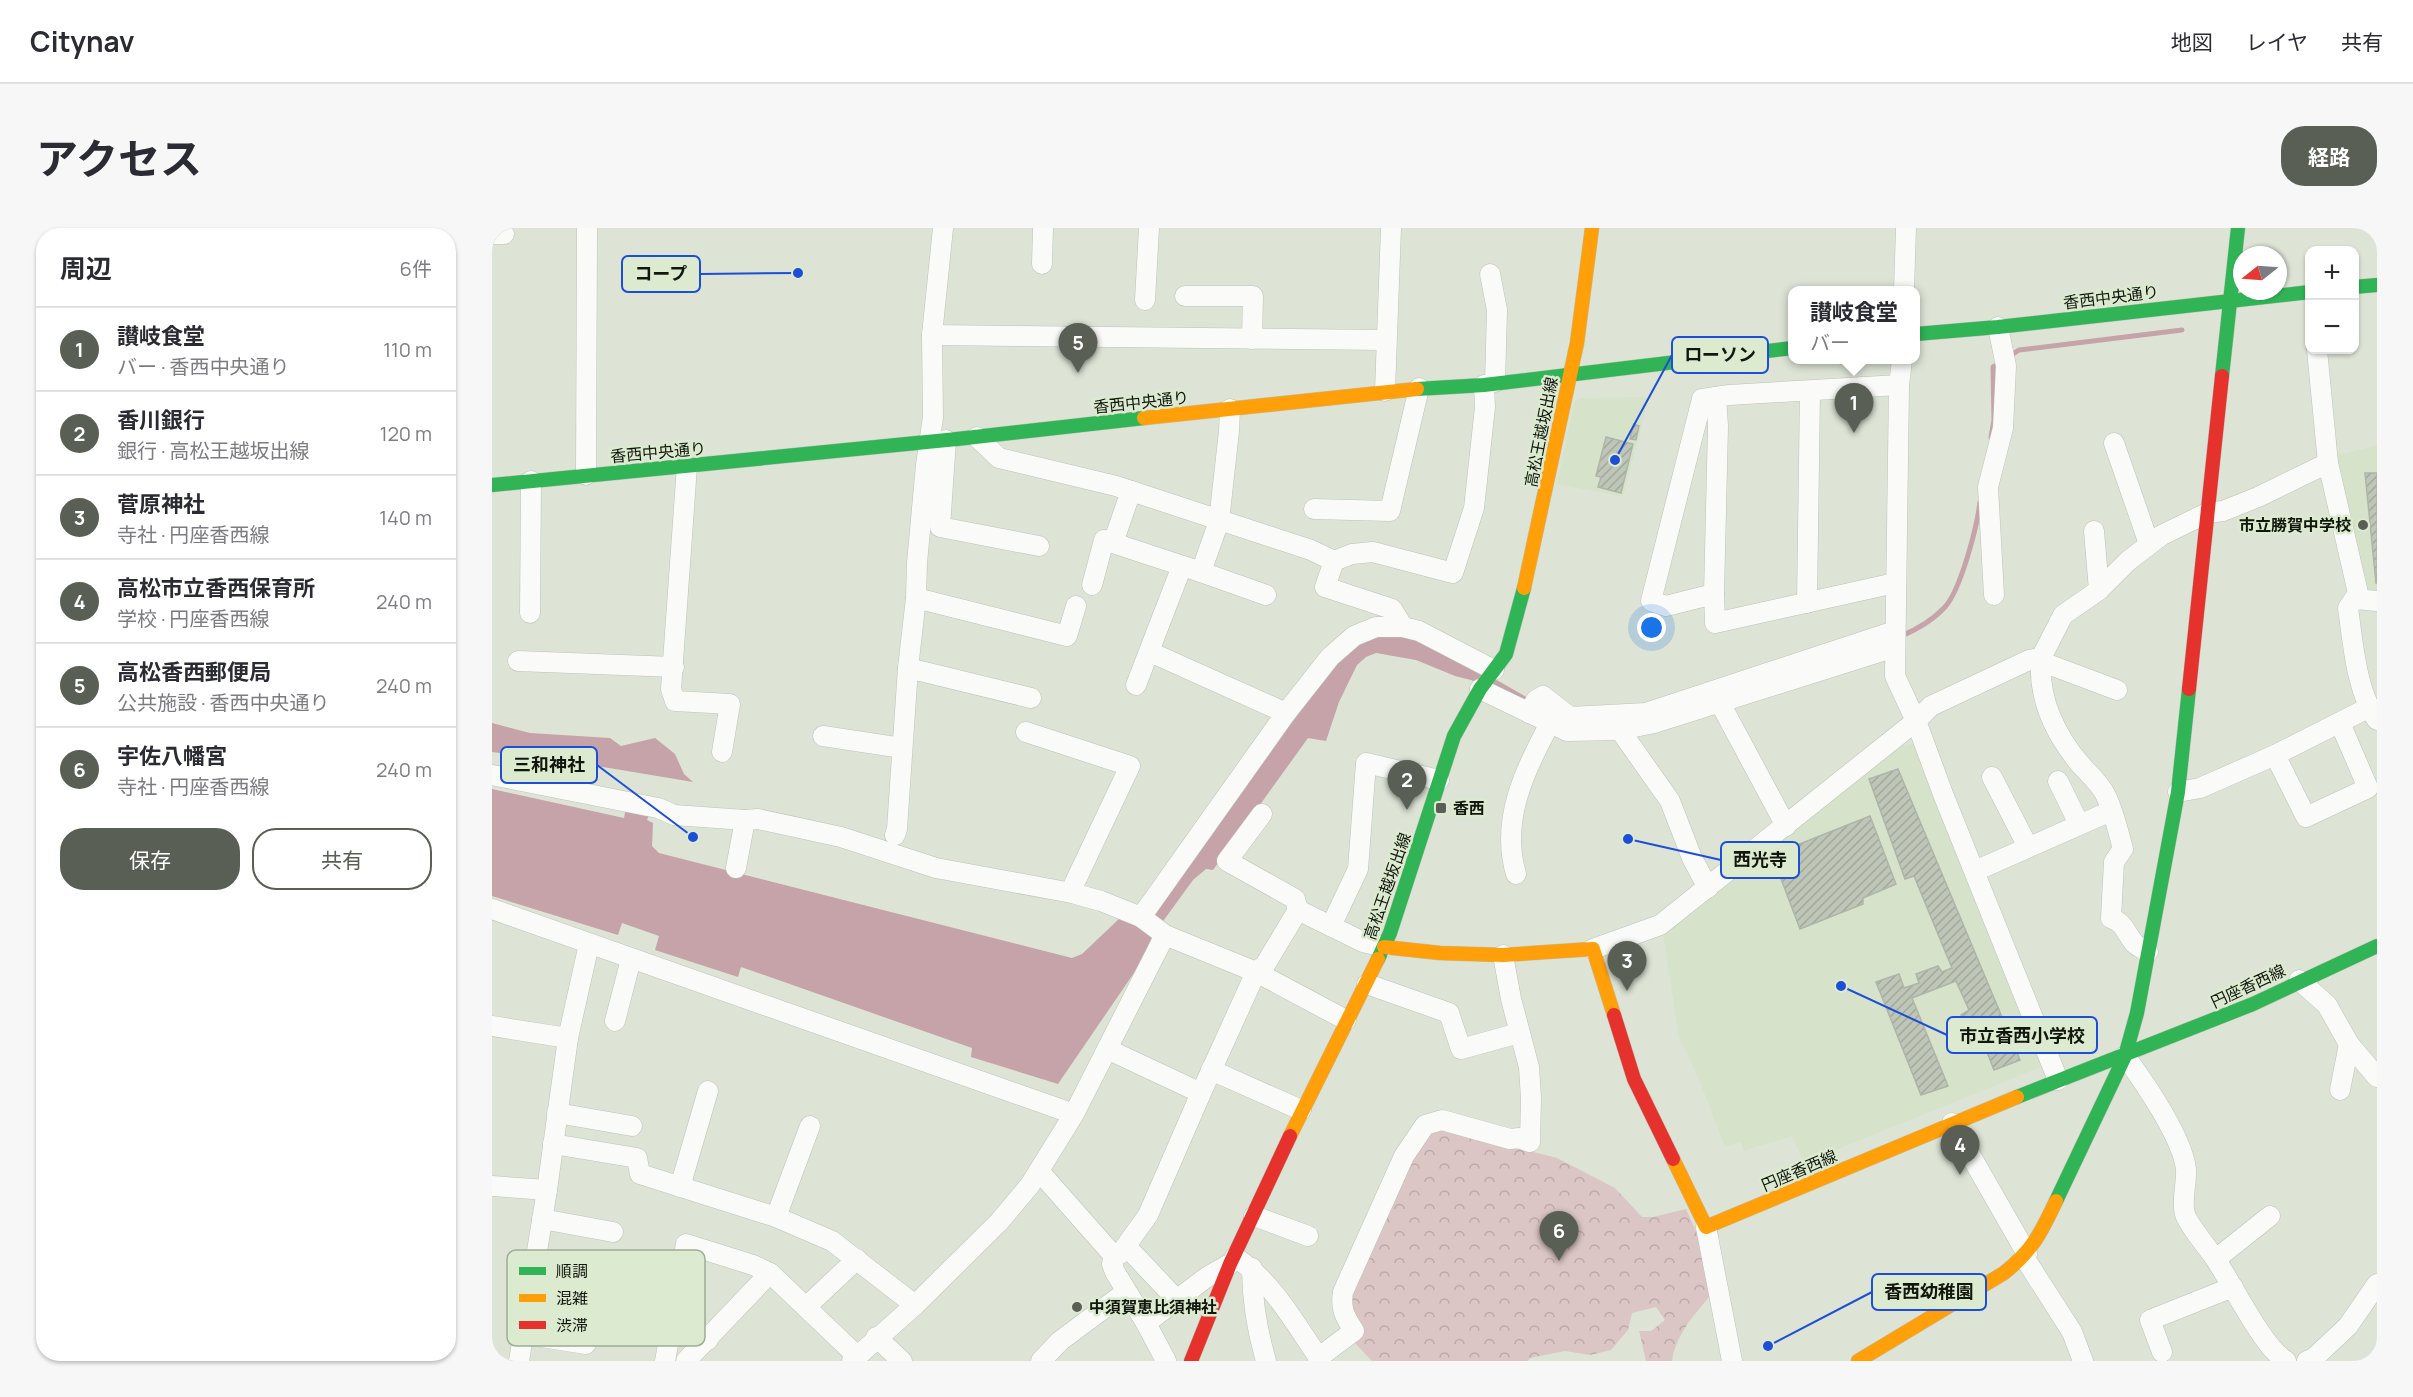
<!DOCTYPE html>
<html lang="ja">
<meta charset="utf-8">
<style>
:root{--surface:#fff;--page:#f7f7f7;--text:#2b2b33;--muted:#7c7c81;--line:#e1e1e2;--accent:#595f54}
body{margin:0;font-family:Manrope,"Noto Sans JP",sans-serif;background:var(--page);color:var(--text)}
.controls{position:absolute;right:18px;top:18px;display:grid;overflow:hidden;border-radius:12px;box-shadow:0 2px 4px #0004}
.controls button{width:54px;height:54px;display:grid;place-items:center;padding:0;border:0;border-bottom:2px solid var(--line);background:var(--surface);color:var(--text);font:30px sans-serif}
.compass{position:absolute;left:1741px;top:18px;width:54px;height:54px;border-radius:50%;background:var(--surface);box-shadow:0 2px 4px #0004;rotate:253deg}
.you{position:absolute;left:1160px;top:400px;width:21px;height:21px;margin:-15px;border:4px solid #fff;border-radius:50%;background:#1a73e8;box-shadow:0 0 0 9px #1a73e833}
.badge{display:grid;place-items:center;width:39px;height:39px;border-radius:50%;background:var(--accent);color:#fff;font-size:20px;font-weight:700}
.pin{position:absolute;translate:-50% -50px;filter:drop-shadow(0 2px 3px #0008)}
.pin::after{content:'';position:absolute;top:32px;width:21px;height:18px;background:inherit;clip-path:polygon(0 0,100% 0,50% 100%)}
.popup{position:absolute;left:1296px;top:58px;width:132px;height:78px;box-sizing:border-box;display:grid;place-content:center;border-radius:12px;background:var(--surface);filter:drop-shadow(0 2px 4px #0005);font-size:20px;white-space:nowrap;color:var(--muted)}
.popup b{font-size:22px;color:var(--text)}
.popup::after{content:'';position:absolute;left:50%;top:100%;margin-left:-12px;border:12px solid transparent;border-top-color:var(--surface)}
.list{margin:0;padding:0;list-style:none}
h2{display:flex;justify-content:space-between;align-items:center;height:78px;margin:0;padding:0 24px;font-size:26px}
h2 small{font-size:20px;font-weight:400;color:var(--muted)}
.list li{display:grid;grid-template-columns:39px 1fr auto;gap:18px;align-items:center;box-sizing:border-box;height:84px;padding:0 24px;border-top:2px solid var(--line)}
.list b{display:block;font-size:22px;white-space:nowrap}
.list p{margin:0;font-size:20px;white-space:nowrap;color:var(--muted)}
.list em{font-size:20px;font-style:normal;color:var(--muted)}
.actions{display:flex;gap:12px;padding:18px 24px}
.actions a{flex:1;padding:14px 0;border:2px solid var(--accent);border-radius:24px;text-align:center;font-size:21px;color:var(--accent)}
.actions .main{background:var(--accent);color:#fff}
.map{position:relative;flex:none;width:1885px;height:1133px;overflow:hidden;border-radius:24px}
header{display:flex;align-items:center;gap:36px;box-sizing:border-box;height:84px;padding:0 30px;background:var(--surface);border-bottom:2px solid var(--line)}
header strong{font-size:28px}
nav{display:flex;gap:33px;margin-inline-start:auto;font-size:21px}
.intro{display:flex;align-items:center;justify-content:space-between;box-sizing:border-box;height:144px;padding:0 36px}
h1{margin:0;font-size:42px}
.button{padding:15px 27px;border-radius:24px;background:var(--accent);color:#fff;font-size:21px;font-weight:700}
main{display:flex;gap:36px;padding:0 36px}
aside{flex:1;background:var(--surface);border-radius:24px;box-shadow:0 2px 4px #0004}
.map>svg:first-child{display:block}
.built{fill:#d6e3ca}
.forest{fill:url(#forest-crowns)}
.water{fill:#c6a3a8}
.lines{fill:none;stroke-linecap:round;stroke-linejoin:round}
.stream{stroke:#c6a3a8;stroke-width:5}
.building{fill:url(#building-hatch);stroke:#afb4a9;stroke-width:1.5}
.street-casing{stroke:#bcc2b7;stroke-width:21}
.fast-casing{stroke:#bcc2b7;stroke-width:15}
.slow-casing{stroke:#bcc2b7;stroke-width:15}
.jam-casing{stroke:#bcc2b7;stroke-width:15}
.street{stroke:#fafbf9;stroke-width:20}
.fast{stroke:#30b455;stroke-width:14}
.slow{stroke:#ff9f0a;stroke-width:14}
.jam{stroke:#e5322d;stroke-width:14}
.poi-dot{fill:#595f54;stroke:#dcead0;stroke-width:2}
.labels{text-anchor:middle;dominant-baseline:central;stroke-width:5;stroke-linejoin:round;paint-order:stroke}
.street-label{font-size:16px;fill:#12170e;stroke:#dcead0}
.poi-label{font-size:16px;font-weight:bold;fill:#12170e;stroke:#dcead0;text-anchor:start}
.key{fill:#dcead0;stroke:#9fab96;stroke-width:1.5}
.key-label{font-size:16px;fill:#12170e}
.leader{fill:none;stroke:#1d4ed8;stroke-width:2}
.callout-dot{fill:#1d4ed8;stroke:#dcead0;stroke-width:2}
.callout{fill:#dcead0;stroke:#1d4ed8;stroke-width:2}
.callout-label{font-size:18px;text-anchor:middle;font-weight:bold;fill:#12170e}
</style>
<header>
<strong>Citynav</strong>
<nav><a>地図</a><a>レイヤ</a><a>共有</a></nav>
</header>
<div class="intro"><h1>アクセス</h1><a class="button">経路</a></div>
<main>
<aside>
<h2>周辺<small>6件</small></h2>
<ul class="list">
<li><span class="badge">1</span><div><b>讃岐食堂</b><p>バー · 香西中央通り</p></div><em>110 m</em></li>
<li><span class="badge">2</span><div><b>香川銀行</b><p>銀行 · 高松王越坂出線</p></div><em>120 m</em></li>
<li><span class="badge">3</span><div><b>菅原神社</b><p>寺社 · 円座香西線</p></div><em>140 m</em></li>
<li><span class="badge">4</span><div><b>高松市立香西保育所</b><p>学校 · 円座香西線</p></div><em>240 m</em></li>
<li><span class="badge">5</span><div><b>高松香西郵便局</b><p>公共施設 · 香西中央通り</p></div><em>240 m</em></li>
<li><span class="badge">6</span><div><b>宇佐八幡宮</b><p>寺社 · 円座香西線</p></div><em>240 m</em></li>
</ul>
<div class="actions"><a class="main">保存</a><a>共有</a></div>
</aside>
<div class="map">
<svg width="1885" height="1133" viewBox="0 0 1885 1133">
<defs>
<pattern id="forest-crowns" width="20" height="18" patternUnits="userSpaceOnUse" patternTransform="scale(1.5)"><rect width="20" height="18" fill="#dbc6c5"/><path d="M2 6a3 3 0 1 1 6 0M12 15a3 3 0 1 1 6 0" fill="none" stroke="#bba9a8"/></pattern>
<pattern id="building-hatch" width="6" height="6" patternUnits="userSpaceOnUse" patternTransform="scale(1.5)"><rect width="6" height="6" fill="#bec6b7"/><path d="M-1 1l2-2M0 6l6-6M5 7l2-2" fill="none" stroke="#a2a99c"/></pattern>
</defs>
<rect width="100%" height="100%" fill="#dde4d6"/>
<g class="built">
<path d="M1157,169L1131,269L1065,256L1082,175L1089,170Z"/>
<path d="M1885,217V367L1873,368L1842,228Z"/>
<path d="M1424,515L1551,838L1312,935L1300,908L1252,923L1248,914L1233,919L1206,849L1187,810L1171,706L1403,519Z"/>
</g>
<path class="forest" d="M954,901L1065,930L1123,960L1150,989H1161L1194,981L1209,1014L1218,1068C1201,1088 1184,1107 1180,1133H1154L1147,1103H1159L1173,1092L1164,1079L1140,1085L1136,1102L1119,1122L1098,1127L1073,1123L1038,1130L1036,1133H880L861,1113L855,1078L859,1058L933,903Z"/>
<g class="water">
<path d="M908,404L982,439L1036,470L1031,479L979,452L963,448L924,432L884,425L874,429L865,437L847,474L834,513L816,510L721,642L714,641L701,652L661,707L658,713L659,720L566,856L479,829L480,820L249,739L246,749L163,722L167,708L130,695L126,707L0,668V561L132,590L134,579L158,585L155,592L161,595L160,618L167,625L580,730L590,726L629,689L648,698L838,440L876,409Z"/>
<path d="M0,495L38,505L118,510L129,518L163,510L183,526L192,546L201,554L93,536L0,524Z"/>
</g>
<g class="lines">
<g class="stream">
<path d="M1515,130L1527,122L1690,102"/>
<path d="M1499,209L1502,192L1501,139L1508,135"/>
<path d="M1407,409C1424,402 1440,393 1453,379C1469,361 1485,299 1488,274"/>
</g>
</g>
<g class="building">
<path d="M1142,196L1147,198L1144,212L1138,211Z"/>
<path d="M1114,209L1141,216L1129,265L1106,259L1109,249L1104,248Z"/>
<path d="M1873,245H1885V355H1884Z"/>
<path d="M1406,541L1528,832L1502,842L1486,801L1476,804L1469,787L1477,782L1464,753L1420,770L1456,858L1429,867L1384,754L1407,746L1412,760L1427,755L1424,746L1446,738L1450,744L1460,740L1422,648L1413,651L1377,551Z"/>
<path d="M1378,588L1404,656L1371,670V676L1308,701L1280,627Z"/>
</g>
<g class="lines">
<defs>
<g id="street">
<path d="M0,6H12"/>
<path d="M550,36L551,0"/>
<path d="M998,46L1005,82L1003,154"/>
<path d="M1412,62L1414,0"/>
<path d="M693,68H761L760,111"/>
<path d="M653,72L657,0"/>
<path d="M440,107L894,112"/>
<path d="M1825,122L1836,235L1866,365L1856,380C1861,414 1864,463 1885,492"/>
<path d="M1410,132L1407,157L1403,448L1424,493L1451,566L1566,852"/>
<path d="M893,163L899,0"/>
<path d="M738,181L737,203L727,293L709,344L774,367"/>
<path d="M485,209L507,230L624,258L819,322L842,333"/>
<path d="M454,212L448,299L547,318"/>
<path d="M1622,215L1657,316"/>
<path d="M195,238L179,461L183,473L238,476L230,524"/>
<path d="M94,247L95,0"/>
<path d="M822,281L898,283L927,160"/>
<path d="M1602,303L1607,362"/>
<path d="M621,315L639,263"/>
<path d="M1403,355L1223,395L1222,366L1174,378L1159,373L1210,171L1237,167L1407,157"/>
<path d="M600,357L612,312L709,344"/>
<path d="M1222,366L1226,198L1224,169"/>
<path d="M1502,367L1496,259L1511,200L1514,138L1506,99"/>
<path d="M424,370L575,408L584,378"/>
<path d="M1864,371L1885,373"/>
<path d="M1315,375L1318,163"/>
<path d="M38,385L39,253"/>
<path d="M911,399L900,381L833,359L842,333L860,326L881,324L961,345L982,280L993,179L992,157"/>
<path d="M658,424L794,485"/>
<path d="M1549,430C1546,470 1562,505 1588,536C1596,545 1609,556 1614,568C1622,584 1626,603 1631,621L1622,634L1619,690C1633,695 1634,706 1643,716C1646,719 1653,722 1656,724"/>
<path d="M1549,430L1553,435L1625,462"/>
<path d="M26,433L182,439"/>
<path d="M416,440L539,470"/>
<path d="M644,457L690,338"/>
<path d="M988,461L1075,503L1128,502L1162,495L1403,419"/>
<path d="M1225,465L1228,475L1294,598"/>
<path d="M1037,485L1044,472L1051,468L1078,489L1154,485L1403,403"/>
<path d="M1128,502L1178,573L1200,630L1216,660"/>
<path d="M534,504L638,538L583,654L580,665"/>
<path d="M331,508L410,520"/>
<path d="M1783,527L1814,589L1876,560L1848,495"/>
<path d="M0,547L166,580L182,587L253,592L244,640"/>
<path d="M1500,549L1536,619"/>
<path d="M1566,553L1587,596"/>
<path d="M1686,564L1708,560L1783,527L1876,480"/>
<path d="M770,586L735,633L803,671L806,682"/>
<path d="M253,592L266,591L349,609L444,640L580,665L609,673L649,689L673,707"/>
<path d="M403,607L405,601L416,440L424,370L425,335L434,237L441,189L440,107L451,0"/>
<path d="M1483,643L1619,583"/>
<path d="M1024,646C1008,591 1033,543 1058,495"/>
<path d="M0,681L582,886"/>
<path d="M649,689L794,485L838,429L862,408L884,399H911L927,403L1002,442"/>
<path d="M839,698L866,641L874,535L947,552"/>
<path d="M1101,721L1168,697L1424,493L1439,478L1537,432L1549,430L1571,387L1607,362L1636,333L1670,307L1715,285L1731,283L1766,269L1836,235"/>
<path d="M1807,752L1835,777L1857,816L1885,849"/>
<path d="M875,756L957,785L969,821L1027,805"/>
<path d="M123,793L139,731"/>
<path d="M0,798L76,810"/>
<path d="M615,821L709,865"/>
<path d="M1633,828C1652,854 1690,909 1694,941C1695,955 1689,973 1693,986C1696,997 1717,1021 1724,1032C1741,1057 1770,1118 1794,1133"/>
<path d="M719,842L809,882"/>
<path d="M1848,862L1857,816"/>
<path d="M65,885L140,898"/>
<path d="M1460,895L1535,1026"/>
<path d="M61,916L145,930L148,946L284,989L340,1013L423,1077"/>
<path d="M547,943L622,1028L628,1026L656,987L709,865L764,744L854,792"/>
<path d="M0,958L55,962"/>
<path d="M188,959L216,863"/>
<path d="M762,988L816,1008"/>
<path d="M284,989L318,898"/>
<path d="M50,991L121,1004"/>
<path d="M1214,999L1240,1133"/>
<path d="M635,1019L685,1072"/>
<path d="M622,1028L620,1036L623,1044L654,1095L674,1133"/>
<path d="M743,1029C781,1054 803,1096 829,1133"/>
<path d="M1532,1029L1580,1104L1591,1133"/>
<path d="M1724,1031L1778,988"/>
<path d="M760,1040C760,1072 765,1102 774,1133"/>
<path d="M314,1079L365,1031"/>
<path d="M654,1095L715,1049L738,1036"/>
<path d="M180,1097L216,1112"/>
<path d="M31,1106L94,1116"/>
<path d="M384,1109L410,1133"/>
<path d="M1670,1124L1658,1092L1741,1059"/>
<path d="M826,1130L862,1103C853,1089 848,1081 851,1064L912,928L933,897L950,892L1018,911L1027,910L1038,914L1039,870L1037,839L1019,771L1011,727"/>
<path d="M27,1133L55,962L76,810L97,716"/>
<path d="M173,1133L194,1016L261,1037L278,1045"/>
<path d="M194,1133L278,1045L365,1128"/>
<path d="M360,1133L423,1077L507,994L538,957L582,886L673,707L764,744L773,737L806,682L871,714L892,719"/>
<path d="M549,1133L568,1113L634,1064"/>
<path d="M1815,1133L1822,1130L1856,1098L1885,1056"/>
</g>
<g id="fast">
<path d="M1862,59L1885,57"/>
<path d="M1424,106L1506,99L1818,64"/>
<path d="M1730,148L1746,0"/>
<path d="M925,161L992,157L1300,120"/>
<path d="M0,257L465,211L652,190"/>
<path d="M886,731L898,705L962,508L988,461L1014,426L1032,360"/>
<path d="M1525,869L1761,776L1885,718"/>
<path d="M1564,973L1633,828L1645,785L1686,564L1697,461"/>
</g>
<g id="slow">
<path d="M652,190L925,161"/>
<path d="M1032,360L1085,115L1100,0"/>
<path d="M892,719L948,725L1011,727L1101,721L1122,787"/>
<path d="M798,908L886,731"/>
<path d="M1181,931L1214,999L1525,869"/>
<path d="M1366,1133L1512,1045C1540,1023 1549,1005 1564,973"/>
</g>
<g id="jam">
<path d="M1697,461L1730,148"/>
<path d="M1122,787L1142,851L1181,931"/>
<path d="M699,1133L738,1036L798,908"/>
</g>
</defs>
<use href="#street" class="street-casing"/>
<use href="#fast" class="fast-casing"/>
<use href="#slow" class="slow-casing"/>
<use href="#jam" class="jam-casing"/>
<use href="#street" class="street"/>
<use href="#fast" class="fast"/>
<use href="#slow" class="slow"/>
<use href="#jam" class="jam"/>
</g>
<g class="poi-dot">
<circle cx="1871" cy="297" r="6"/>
<rect x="943" y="574" width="12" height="12" rx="3"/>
<circle cx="585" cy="1079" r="6"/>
</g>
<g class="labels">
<g class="street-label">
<text transform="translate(1619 69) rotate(-7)">香西中央通り</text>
<text transform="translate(649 174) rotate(-6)">香西中央通り</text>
<text transform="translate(1049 204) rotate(-79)">高松王越坂出線</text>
<text transform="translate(166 224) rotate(-5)">香西中央通り</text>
<text transform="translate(895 658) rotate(-71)">高松王越坂出線</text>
<text transform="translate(1756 758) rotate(-25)">円座香西線</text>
<text transform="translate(1307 942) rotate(-23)">円座香西線</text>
</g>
<g class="poi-label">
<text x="1859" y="297" text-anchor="end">市立勝賀中学校</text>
<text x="961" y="580">香西</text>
<text x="597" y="1079">中須賀恵比須神社</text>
</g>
</g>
<rect x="15" y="1022" width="198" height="96" rx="9" class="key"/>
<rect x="27" y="1039" width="27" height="8" fill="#30b455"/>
<rect x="27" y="1066" width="27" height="8" fill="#ff9f0a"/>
<rect x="27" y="1093" width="27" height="8" fill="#e5322d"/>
<g class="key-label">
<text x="64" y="1049">順調</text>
<text x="64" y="1076">混雑</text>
<text x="64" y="1103">渋滞</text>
</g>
<path class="leader" d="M306 45L208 46M1123 232L1180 127M201 609L105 537M1136 611L1229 632M1349 758L1455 807M1276 1118L1380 1064"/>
<g class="callout-dot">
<circle cx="306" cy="45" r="6"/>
<circle cx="1123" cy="232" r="6"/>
<circle cx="201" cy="609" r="6"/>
<circle cx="1136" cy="611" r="6"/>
<circle cx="1349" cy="758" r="6"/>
<circle cx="1276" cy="1118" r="6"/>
</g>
<g class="callout">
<rect x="130" y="28" width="78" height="36" rx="6"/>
<rect x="1180" y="109" width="96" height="36" rx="6"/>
<rect x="9" y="519" width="96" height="36" rx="6"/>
<rect x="1229" y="614" width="78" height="36" rx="6"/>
<rect x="1455" y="789" width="150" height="36" rx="6"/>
<rect x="1380" y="1046" width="114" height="36" rx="6"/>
</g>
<g class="callout-label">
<text x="169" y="52">コープ</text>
<text x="1228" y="133">ローソン</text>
<text x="57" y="543">三和神社</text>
<text x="1268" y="638">西光寺</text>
<text x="1530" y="814">市立香西小学校</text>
<text x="1437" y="1070">香西幼稚園</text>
</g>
</svg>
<div class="controls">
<button>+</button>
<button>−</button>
</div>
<svg class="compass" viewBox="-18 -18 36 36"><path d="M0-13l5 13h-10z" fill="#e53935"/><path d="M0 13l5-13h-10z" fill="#7c7c81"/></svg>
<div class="you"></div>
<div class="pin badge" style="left:1362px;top:205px">1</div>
<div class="popup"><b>讃岐食堂</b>バー</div>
<div class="pin badge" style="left:915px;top:582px">2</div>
<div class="pin badge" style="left:1135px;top:763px">3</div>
<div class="pin badge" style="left:1468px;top:947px">4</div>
<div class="pin badge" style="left:586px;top:145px">5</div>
<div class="pin badge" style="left:1067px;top:1033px">6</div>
</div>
</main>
